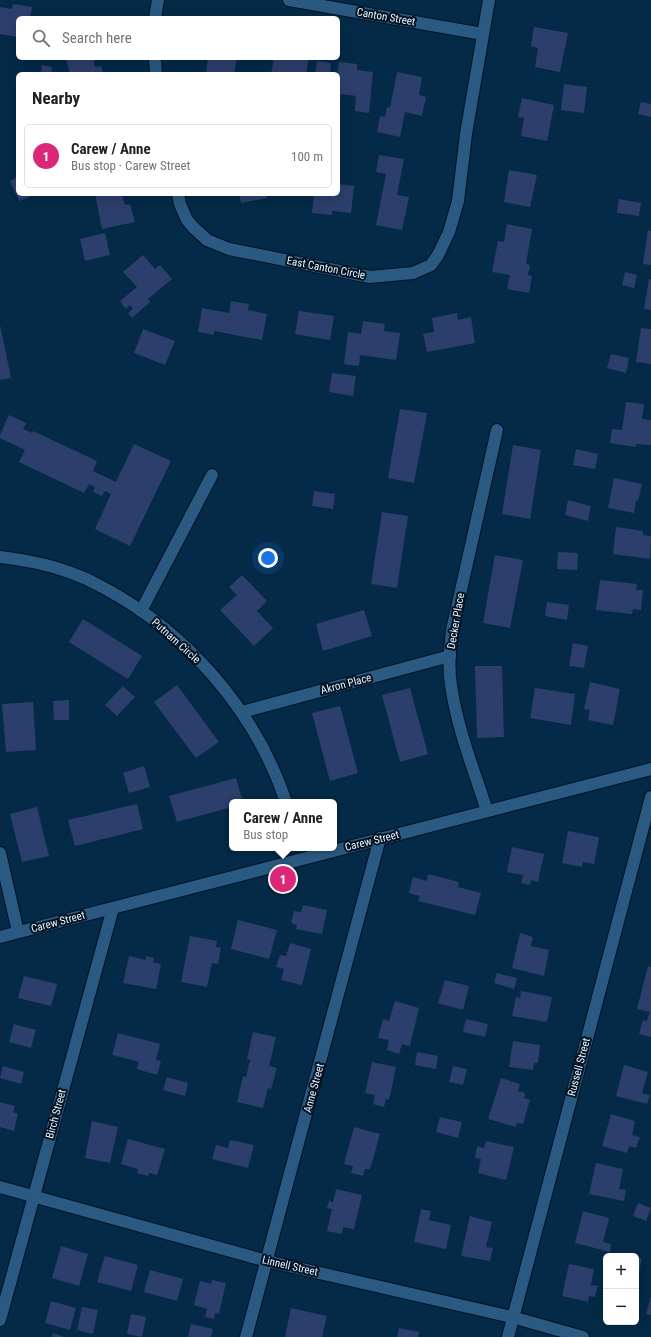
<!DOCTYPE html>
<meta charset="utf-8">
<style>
:root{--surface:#fff;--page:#f2f2f2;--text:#202124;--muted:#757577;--line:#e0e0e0;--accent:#db2777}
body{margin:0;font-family:"Roboto Condensed",sans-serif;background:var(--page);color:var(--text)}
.controls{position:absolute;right:12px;bottom:12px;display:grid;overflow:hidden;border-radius:6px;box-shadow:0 4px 16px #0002}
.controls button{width:36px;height:36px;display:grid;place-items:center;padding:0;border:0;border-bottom:1px solid var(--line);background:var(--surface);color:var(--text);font:20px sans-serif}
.you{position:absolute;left:268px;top:558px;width:14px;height:14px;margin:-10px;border:3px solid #fff;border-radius:50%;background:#1a73e8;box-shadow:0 0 0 6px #1a73e833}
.badge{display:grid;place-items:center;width:26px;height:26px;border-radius:50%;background:var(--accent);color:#fff;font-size:13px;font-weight:700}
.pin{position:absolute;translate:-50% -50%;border:2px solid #fff;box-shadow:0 1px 4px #0006}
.popup{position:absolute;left:229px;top:799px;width:108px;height:52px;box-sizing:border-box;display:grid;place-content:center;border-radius:6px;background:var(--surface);filter:drop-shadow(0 1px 3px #0005);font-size:13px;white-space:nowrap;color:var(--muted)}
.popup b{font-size:15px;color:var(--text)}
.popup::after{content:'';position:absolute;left:50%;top:100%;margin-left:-8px;border:8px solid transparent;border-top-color:var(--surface)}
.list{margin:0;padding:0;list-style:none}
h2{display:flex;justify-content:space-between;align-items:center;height:52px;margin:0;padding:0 16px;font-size:17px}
h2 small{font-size:13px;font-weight:400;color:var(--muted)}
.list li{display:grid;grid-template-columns:26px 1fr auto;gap:12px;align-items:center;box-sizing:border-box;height:64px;margin:0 8px 8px;padding:0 8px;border:1px solid var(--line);border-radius:6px}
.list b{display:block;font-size:15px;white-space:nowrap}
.list p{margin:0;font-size:13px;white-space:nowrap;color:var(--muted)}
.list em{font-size:13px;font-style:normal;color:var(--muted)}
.icon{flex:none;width:22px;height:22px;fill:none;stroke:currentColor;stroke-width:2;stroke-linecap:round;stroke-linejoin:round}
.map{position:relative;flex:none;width:651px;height:1337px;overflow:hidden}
.search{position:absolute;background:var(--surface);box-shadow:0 4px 16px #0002;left:16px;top:16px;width:324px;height:44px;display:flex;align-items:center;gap:10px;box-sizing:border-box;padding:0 14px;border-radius:6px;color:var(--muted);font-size:15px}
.panel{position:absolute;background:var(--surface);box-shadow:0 4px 16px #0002;left:16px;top:72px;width:324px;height:124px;border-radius:6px}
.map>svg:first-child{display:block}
.building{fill:#2c3e6c}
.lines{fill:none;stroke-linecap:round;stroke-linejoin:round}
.minor-casing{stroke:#001225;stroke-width:14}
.minor{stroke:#2a5981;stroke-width:12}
.labels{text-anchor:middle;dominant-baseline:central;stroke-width:4;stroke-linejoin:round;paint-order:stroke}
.street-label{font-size:11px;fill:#eaf4fe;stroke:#011222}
</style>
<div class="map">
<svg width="651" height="1337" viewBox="0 0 651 1337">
<rect width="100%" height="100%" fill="#042a47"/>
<g class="building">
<path d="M13,4L32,7L30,18H18V37L0,34V7L12,9Z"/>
<path d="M534,27L568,33L560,72L535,67L538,48L531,46Z"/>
<path d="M66,58H93L95,67L101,66L103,74H70Z"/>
<path d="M208,58H237L234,74L206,73Z"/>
<path d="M274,58H309L306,74H271Z"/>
<path d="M317,61L331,63L330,74H315Z"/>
<path d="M339,62L357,64V70L373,72L369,113L355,111L356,96L341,94L340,100H338L337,74Z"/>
<path d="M42,65L52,67L51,74H41Z"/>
<path d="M397,72L422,77L419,95L426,97L422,116L405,112L400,137L377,132L380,116L385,117L387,107L390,108Z"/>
<path d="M564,84L587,87L584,113L561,110Z"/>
<path d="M522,98L554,105L547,141L521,136L524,118L518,117Z"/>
<path d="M641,102L651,104V117L638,114Z"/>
<path d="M379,155L404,159L397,195L409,197L402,230L376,225L386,174L376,172Z"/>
<path d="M509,170L537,175L530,207L504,202Z"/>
<path d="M18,177V194H36L19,201L10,181Z"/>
<path d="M338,184L354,186L351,213L332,211V215L312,213L314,194H338Z"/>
<path d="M95,194H122L125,205L130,204L135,222L102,229Z"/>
<path d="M239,194H266L267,198L241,203Z"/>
<path d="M619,199L641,203L639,216L617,213Z"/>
<path d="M507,224L532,229L526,264L530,265L528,275L532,276L529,293L507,289L510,275L492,272L498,241L504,242Z"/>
<path d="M648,230L651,231V265L643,264Z"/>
<path d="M105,233L110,255L85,261L80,239Z"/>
<path d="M143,255L155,269L160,265L172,279L148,299L150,302L132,318L128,313L133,309L130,305L126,309L120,301L137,287L123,272Z"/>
<path d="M625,272L637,275L634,288L622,285Z"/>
<path d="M649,279H651V310L644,309Z"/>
<path d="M231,301L249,304L248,310L267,314L262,340L214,331V335L198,332L202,308L229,313Z"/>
<path d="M299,311L334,316L330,340L295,334Z"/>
<path d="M457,313L458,320L471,317L475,343L427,352L423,334L434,332L432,318Z"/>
<path d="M363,321L385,324L384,331L400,333L396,360L360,355L359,366L344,364L348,332L361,334Z"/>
<path d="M0,325L11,378L0,380Z"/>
<path d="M641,328L651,329V364L636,362Z"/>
<path d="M143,329L175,341L165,365L134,353Z"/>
<path d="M611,354L629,358L626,373L607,368Z"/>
<path d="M332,373L356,376L353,396L329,392Z"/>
<path d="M626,402L644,404L642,419L651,420V445L636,444V447L610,443L612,429L622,430Z"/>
<path d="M400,409L427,413L414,483L388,478Z"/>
<path d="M9,415L26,423L23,429L32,433L33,431L97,461L93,471L116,482L134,444L171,461L130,546L95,529L111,494L105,491L102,496L93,492L95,487L89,484L84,493L19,462L25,450L0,438V435Z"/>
<path d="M513,445L541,450L530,519L502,514Z"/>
<path d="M576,449L598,454L595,469L573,465Z"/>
<path d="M614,478L642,484L638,501L636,500L634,513L608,508Z"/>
<path d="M314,491L335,494L333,509L312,506Z"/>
<path d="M568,500L591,506L588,521L565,515Z"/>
<path d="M382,512L408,516L397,588L371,584Z"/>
<path d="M616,527L643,531V535L651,536L650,559L613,554Z"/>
<path d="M558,552L578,553L577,570L557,569Z"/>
<path d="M495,555L523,560L510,628L483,623Z"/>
<path d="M242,575L267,601L257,611L273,628L254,646L220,610L237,595L229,587Z"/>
<path d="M600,580L637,584L636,590H643L641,610L633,609L632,614L596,610Z"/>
<path d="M547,602L569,605L567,620L545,616Z"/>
<path d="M364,610L372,636L323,651L316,624Z"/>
<path d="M83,619L142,656L128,679L69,642Z"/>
<path d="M573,643L588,646L584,668L569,666Z"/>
<path d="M475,666H502L504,737L477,738Z"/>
<path d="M590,682L620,689L613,725L588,720L590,710L584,709Z"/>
<path d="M177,685L219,742L196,758L154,702Z"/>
<path d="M123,686L135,697L117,716L105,705Z"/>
<path d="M410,688L428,754L400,762L382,695Z"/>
<path d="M535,688L575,694L571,725L530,718Z"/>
<path d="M69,700V720H54L53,701Z"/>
<path d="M33,702L36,750L6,752L2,704Z"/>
<path d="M340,706L358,773L330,781L312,713Z"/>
<path d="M144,766L150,787L129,793L123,773Z"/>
<path d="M236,778L243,802H232V807L177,822L169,796Z"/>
<path d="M137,804L143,829L75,846L68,820Z"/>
<path d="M37,807L49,856L22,862L10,814Z"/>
<path d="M568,831L599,837L594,864L583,862L582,867L562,863Z"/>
<path d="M512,847L544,854L538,882L531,880L530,885L521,883L523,875L507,872Z"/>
<path d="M428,874L459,882L458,887L481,893L475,915L418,901L420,896L409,893L413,877L427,881Z"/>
<path d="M303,905L327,910L322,934L296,929L297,925L291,923L294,911L301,912Z"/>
<path d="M238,920L277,930L269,959L231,949Z"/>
<path d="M520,933L533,937L531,946L549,950L544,976L512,968Z"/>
<path d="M190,936L217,941L216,947L221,948L218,964L212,963L207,987L181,982Z"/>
<path d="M290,943L311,949L302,985L281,980L284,969L276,967L280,955L286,956Z"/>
<path d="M129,956L146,960V956L154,958L153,962L161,964L156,989L123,983Z"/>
<path d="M648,966L651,967V1037L639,1034L643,1020L647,1021L650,1012L637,1009Z"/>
<path d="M497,973L517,978L514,989L494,983Z"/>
<path d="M24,976L57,984L51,1006L18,998Z"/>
<path d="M445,980L469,986L463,1010L438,1003Z"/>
<path d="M521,991L552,997L547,1022L512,1016L516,997L520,998Z"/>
<path d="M395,1001L419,1008L410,1046L402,1044L399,1054L387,1050L389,1040L378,1038L383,1019L389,1021Z"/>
<path d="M466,1019L488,1024L485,1037L463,1032Z"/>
<path d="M14,1024L36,1030L31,1048L9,1042Z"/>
<path d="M253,1032L276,1037L269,1066L277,1068L271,1089L268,1088L263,1108L237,1102L243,1076L246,1077L250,1060L247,1059Z"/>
<path d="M118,1033L160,1044L156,1060L161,1061L157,1075L137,1069L139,1062L112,1055Z"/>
<path d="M513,1041L540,1045L538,1063H534L533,1070L509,1067Z"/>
<path d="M417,1052L438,1056L436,1069L415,1065Z"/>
<path d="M372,1062L396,1067L389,1100L386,1099L384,1107L373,1104L375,1095L365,1093Z"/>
<path d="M624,1065L648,1072L642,1093L650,1095L647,1104L616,1096Z"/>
<path d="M3,1066L24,1072L21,1084L0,1078Z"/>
<path d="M453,1066L467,1069L463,1085L449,1082Z"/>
<path d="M167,1077L188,1083L185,1096L163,1090Z"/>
<path d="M501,1078L520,1084L518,1091L525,1093L524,1098L530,1100L523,1124L517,1123L516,1127L488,1119Z"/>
<path d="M0,1102L15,1106L13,1112L18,1114L14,1131L0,1127Z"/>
<path d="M611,1114L635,1121L632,1135L640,1137L636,1148L629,1146L627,1153L602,1146Z"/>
<path d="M440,1117L462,1122L458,1138L436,1132Z"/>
<path d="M92,1121L118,1127L110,1163L85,1158Z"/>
<path d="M354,1127L380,1134L370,1169H365L363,1176L351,1173L353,1166L344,1164Z"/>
<path d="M128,1139L165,1149L157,1175L149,1173L148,1176L137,1173L138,1169L121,1164Z"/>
<path d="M230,1140L254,1145L248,1168L212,1159L216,1145L228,1148Z"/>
<path d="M486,1141L514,1147L506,1180L478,1173L481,1159L475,1158L477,1146L484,1148Z"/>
<path d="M596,1163L623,1169L619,1189L626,1190L624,1201L589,1194Z"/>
<path d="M336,1189L362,1195L354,1229L343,1227L342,1234L327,1231L332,1209L327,1208L329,1201L333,1202Z"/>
<path d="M638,1203L651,1208L646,1221L633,1216Z"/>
<path d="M421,1209L431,1211L429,1220L451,1225L446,1249L414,1242Z"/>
<path d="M583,1211L609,1218L603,1242L611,1244L610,1252L575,1243Z"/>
<path d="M470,1216L492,1222L486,1247L493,1248L490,1261L461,1256Z"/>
<path d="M61,1246L88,1254L79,1286L52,1278Z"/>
<path d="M105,1256L138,1265L131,1291L97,1282Z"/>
<path d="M636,1257L642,1259L639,1271L636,1270Z"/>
<path d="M569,1264L594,1269L591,1285L598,1286L595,1297L589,1296L588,1302L562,1296Z"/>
<path d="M150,1270L183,1279L177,1301L144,1292Z"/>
<path d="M212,1280L226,1283L219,1314L215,1313L214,1319L205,1317L207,1309L194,1305L200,1281L211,1284Z"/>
<path d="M651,1296V1315L646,1314Z"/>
<path d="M51,1301L76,1308L70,1330L45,1323Z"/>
<path d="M82,1307L98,1310L93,1334L77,1330Z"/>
<path d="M291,1308L327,1316L322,1337H285Z"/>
<path d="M131,1314L146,1317L142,1337L127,1334Z"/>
<path d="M191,1324L213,1329L211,1337H188Z"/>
<path d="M399,1328L419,1332L418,1337H397Z"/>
<path d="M53,1333L64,1337H52Z"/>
</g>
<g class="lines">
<defs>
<g id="minor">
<path d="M289,0L483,34"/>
<path d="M155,18L158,0"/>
<path d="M155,58L156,74"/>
<path d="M178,194L180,204L187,220L193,227L207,240L229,249L370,277L413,273L431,265L438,255L449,232L458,201L466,134L489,0"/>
<path d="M0,557C26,560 55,566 79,576C88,579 96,584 104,588C188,633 256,712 286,802"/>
<path d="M141,611L212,475"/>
<path d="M242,712L450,656"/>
<path d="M487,811C474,770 457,728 451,685C448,667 450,648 452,630L497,430"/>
<path d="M0,853L18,932"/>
<path d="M0,937L651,769"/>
<path d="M0,1187L267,1261L512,1317L583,1337"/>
<path d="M0,1320L113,908"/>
<path d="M246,1337L380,838"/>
<path d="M508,1337L651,797"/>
</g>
</defs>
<use href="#minor" class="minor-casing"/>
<use href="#minor" class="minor"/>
</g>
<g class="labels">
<g class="street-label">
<text transform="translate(386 17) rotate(10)">Canton Street</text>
<text transform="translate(326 268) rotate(11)">East Canton Circle</text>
<text transform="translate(456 621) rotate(-80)">Decker Place</text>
<text transform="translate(176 641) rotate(42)">Putnam Circle</text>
<text transform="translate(346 684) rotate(-15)">Akron Place</text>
<text transform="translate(372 841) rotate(-14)">Carew Street</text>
<text transform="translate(58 922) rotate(-15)">Carew Street</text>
<text transform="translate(579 1067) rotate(-75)">Russell Street</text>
<text transform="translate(314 1088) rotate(-75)">Anne Street</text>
<text transform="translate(56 1114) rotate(-75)">Birch Street</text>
<text transform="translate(290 1266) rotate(13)">Linnell Street</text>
</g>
</g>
</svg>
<div class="controls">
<button>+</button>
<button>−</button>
</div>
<div class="you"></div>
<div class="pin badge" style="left:283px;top:879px">1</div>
<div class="popup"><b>Carew / Anne</b>Bus stop</div>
<div class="search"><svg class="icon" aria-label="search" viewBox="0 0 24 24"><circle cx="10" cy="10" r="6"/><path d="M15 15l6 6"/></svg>Search here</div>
<section class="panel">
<h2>Nearby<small></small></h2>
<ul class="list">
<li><span class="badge">1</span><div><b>Carew / Anne</b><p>Bus stop · Carew Street</p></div><em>100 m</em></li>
</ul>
</section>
</div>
